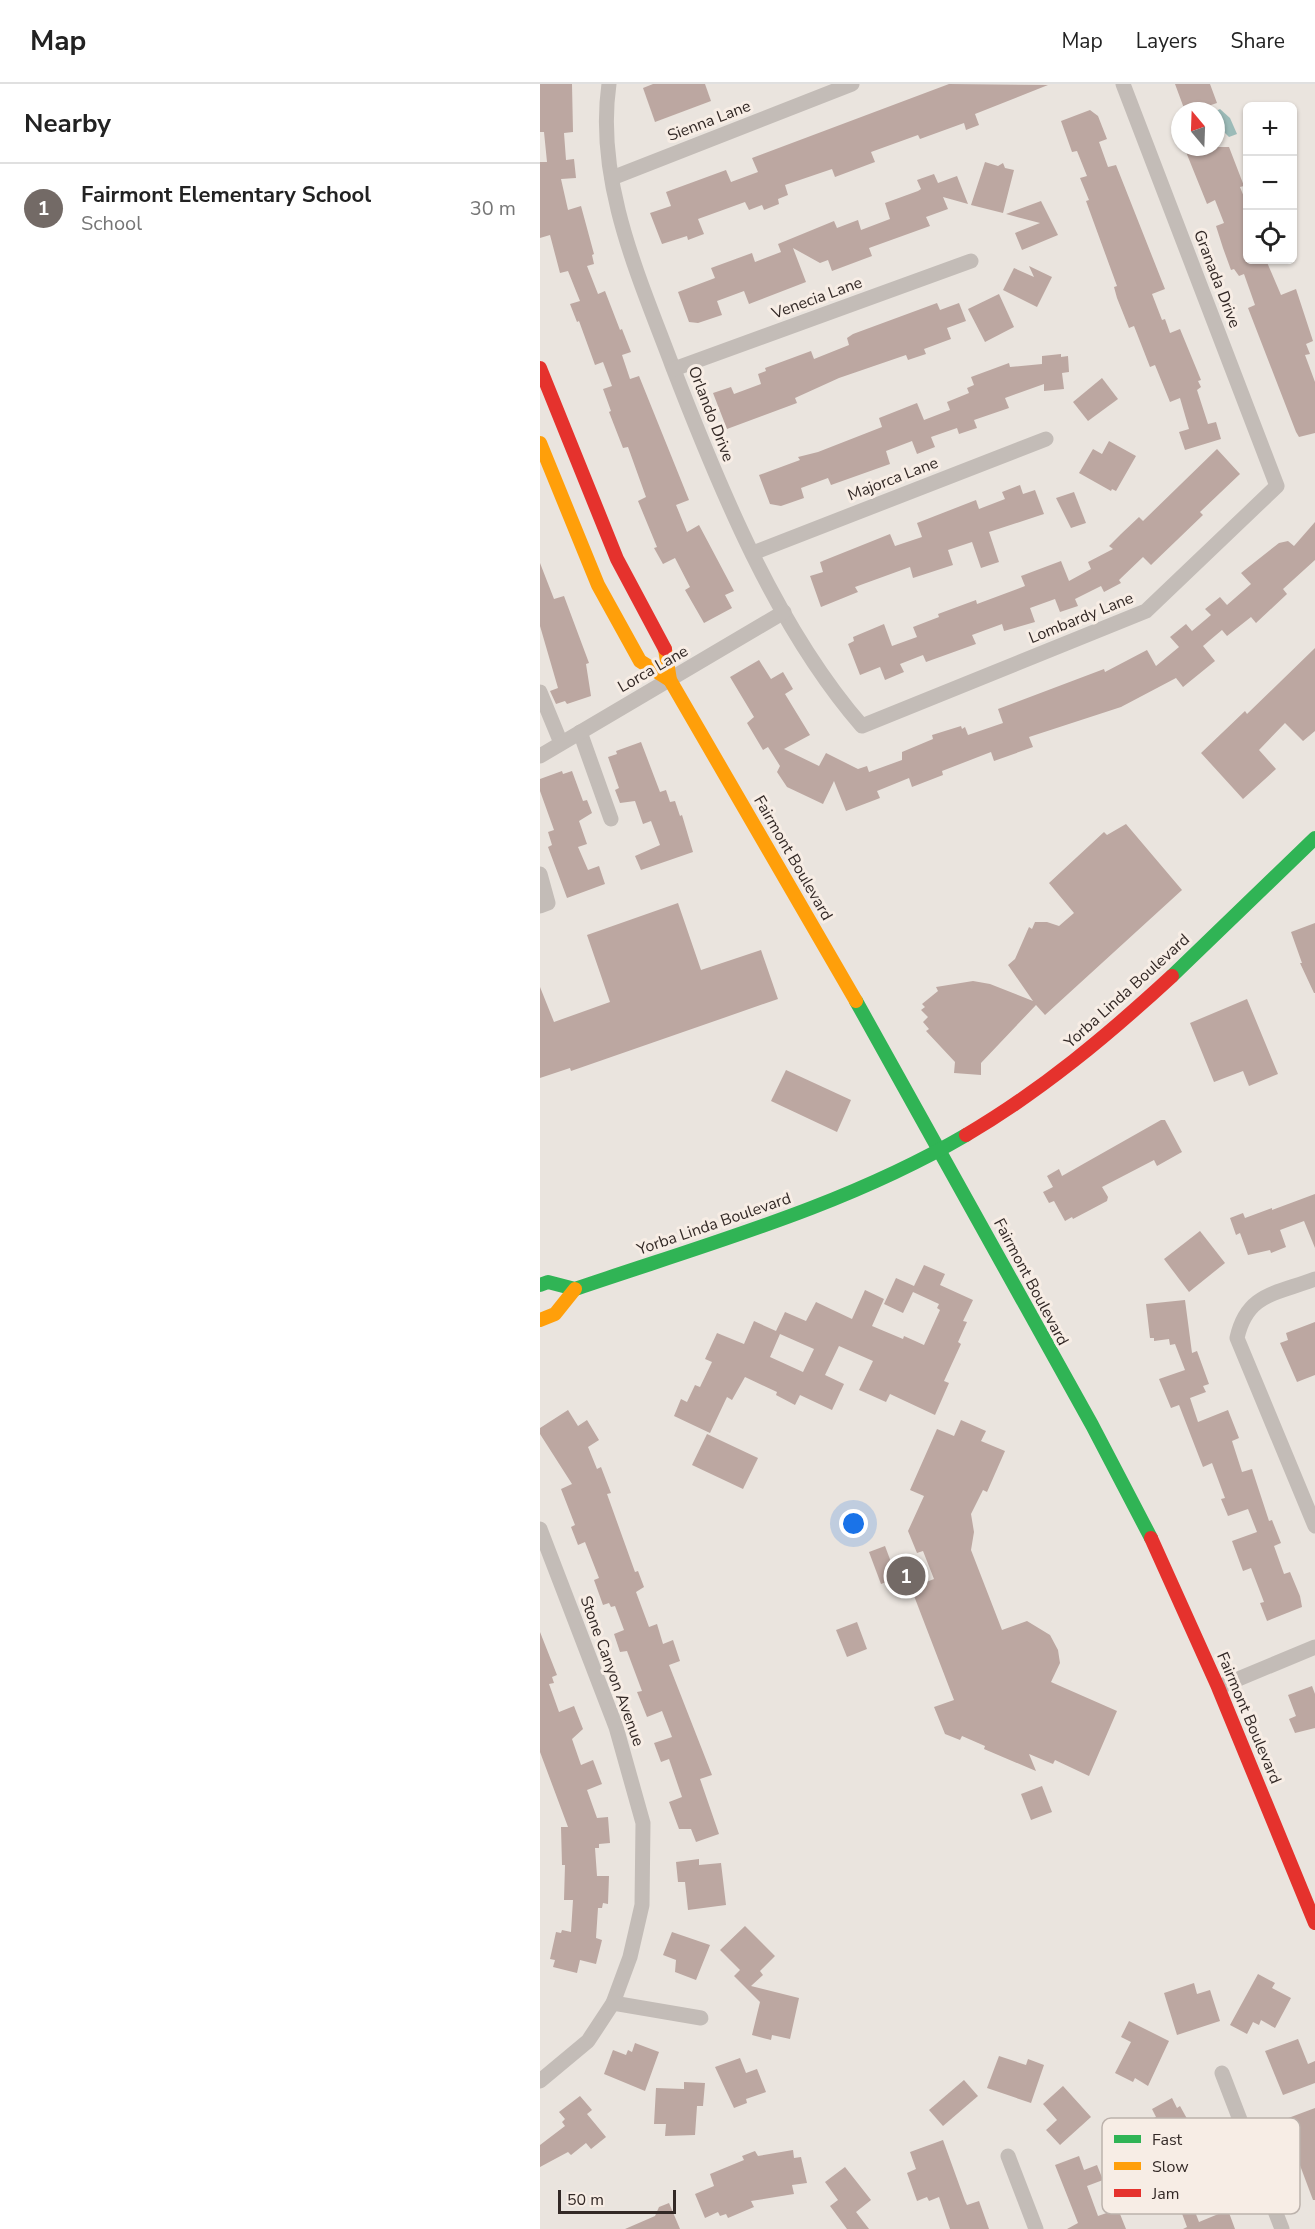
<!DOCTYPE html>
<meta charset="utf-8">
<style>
:root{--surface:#fff;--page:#f6f6f6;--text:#222;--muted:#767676;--line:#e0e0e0;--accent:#736a66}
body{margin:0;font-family:"Nunito Sans",sans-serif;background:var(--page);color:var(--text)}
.controls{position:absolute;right:18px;top:18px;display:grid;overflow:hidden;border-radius:9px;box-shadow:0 2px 4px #0004}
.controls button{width:54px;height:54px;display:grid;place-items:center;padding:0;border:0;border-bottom:2px solid var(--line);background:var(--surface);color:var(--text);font:30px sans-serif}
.compass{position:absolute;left:631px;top:18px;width:54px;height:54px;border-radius:50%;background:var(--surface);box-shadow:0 2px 4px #0004;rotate:341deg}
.scale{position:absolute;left:18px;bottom:15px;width:118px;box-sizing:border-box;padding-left:6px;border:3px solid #332926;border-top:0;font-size:16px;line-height:21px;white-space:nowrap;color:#332926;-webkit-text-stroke:4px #f7ede5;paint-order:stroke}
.you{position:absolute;left:314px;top:1440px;width:21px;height:21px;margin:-15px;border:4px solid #fff;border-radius:50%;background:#1a73e8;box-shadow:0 0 0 9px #1a73e833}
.badge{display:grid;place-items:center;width:39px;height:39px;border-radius:50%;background:var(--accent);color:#fff;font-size:20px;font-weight:700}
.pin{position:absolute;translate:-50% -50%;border:3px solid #fff;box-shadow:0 2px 6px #0006}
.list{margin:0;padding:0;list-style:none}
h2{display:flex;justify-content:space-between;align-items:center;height:78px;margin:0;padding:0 24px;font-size:26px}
h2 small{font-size:20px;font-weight:400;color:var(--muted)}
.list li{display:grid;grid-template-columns:39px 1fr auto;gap:18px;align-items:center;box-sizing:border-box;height:90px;padding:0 24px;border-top:2px solid var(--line)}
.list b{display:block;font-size:22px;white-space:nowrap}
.list p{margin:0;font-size:20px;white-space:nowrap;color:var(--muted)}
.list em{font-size:20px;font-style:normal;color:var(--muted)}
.icon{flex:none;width:33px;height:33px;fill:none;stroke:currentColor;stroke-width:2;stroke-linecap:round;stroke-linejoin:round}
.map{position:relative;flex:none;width:775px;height:2145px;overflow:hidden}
header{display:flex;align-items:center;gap:36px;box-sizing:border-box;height:84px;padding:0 30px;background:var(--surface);border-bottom:2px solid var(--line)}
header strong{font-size:28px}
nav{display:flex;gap:33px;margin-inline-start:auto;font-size:21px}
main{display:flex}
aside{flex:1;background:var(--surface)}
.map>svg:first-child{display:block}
.water{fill:#9cbbb8}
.building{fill:#bca7a1;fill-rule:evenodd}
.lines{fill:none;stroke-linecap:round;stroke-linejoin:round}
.street{stroke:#c3bcb7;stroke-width:15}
.fast{stroke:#30b455;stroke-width:14}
.slow{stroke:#ff9f0a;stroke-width:14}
.jam{stroke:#e5322d;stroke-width:14}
.labels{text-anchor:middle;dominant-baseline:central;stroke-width:6;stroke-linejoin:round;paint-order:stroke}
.street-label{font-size:16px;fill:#332926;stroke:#f7ede5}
.key{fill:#f7ede5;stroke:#bcb2ac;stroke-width:1.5}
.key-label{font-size:16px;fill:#332926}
</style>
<header>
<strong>Map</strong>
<nav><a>Map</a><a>Layers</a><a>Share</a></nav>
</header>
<main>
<aside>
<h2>Nearby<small></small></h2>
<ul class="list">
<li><span class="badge">1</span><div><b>Fairmont Elementary School</b><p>School</p></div><em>30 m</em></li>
</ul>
</aside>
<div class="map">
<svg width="775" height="2145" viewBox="0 0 775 2145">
<rect width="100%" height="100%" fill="#eae4de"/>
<path class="water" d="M680,25L690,34L697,50L689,53L676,40V27Z"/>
<g class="building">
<path d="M0,0H32L33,48L24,49L26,76L34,75L36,94L21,95L28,126L41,122L54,170L52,171L54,180L47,182L58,210L65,207L80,246L82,245L91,268L82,271L90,295L99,292L149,416L136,421L147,448L159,441L194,507L185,511L192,524L164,539L145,506L150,503L135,474L123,480L114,464L117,463L98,417L106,413L88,363L83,364L69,328L71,327L63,305L72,302L63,278L55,281L39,237L37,238L30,220L40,217L28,187L20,189L10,151L0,154V78H7L4,48H0Z"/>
<path d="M113,0H165L171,17L115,38L103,4Z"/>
<path d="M409,0L508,1L435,30L439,41L426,46L424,39L380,55L378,51L331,68L335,78L295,93L292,85L245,101L248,111L238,115L239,120L224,126L222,121L209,126L205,118L158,135L164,150L148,156L147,152L122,160L110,129L131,122L126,108L186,86L191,98L218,88L212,74Z"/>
<path d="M635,0H670L677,19L668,22L670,27H645Z"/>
<path d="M550,26L558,32L567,55L559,58L568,83L576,81L625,205L612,210L622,236L625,235L630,249L640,245L661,296L658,297L661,303L657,306L668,340L676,338L681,355L645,366L639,348L649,345L640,314L630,318L615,281L610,283L594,242L589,244L577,214L574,203L577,202L546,117L549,116L540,94L547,92L537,67L532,68L521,37Z"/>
<path d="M644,63H689L704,102L700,103L708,123V176H726L741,211L756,205L773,257L766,260L770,270L765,271L775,298V349L759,353L756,348L708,224L715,221L704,190L699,192L694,185L691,186L683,164L676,142L684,139L675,116L667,120Z"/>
<path d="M445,78L458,82L463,79L465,84L474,86L463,129L431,121Z"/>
<path d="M394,90L398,99L417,92L428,120L403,113L408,125L386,133L390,142L329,164L332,172L292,187L288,176L280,179L253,164L266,198L209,220L204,207L177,217L182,231L158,239L149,238L138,208L175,194L171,184L212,169L215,178L241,168L238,160L294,137L297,144L318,136L321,146L350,135L345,119L378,107L381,105L377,96Z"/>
<path d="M501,117L518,151L482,166L475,149L500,139L466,130Z"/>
<path d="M489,182L512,193L497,223L463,206L474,184L494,193Z"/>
<path d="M459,210L474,243L445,258L428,225Z"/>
<path d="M397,219L400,226L419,219L426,237L407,244L411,255L384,265L386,270L368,276L366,271L299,294L255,314L257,319L187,345L173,309L191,303L194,310L221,300L218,290L226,287L225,284L271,267L274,275L309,261L307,254L313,250Z"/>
<path d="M521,270V273L528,272L529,288L522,289L524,305L504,307V300L465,314L469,324L434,336L437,344L419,350L417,344L391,353L395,363L377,370L372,357L346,367L350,380L291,401L288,394L261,404L264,414L241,422L230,420L219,391L260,376L258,373L278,368L342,343L339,334L377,319L384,336L410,326L407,318L429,309L427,304L434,301L431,293L469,279L470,283L502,280V272Z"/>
<path d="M562,294L578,315L548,337L533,318Z"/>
<path d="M569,357L596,372L576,407L572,405L571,407L539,389L553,365L562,370Z"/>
<path d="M677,365L700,390L660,428L663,431L611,481L603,473L579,496L581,499L564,508L561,502L535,515L538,522L520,528L515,515L490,524L495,538L464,547L462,540L432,551L436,560L386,578L383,571L360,580L364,588L345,596L340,583L320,591L308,560L314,557L313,553L344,540L352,562L377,553L373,543L399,533L398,530L436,516L437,520L485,502L481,492L521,477L529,497L551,485L548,478L573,465L569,462L581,450L599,433L603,437Z"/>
<path d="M480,401L483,410L495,406L504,430L449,448L459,478L441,484L432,458L408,466L413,481L373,494L370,483L315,503L318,508L281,523L270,492L283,488L280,478L350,450L355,462L382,453L377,439L436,416L439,425L465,415L462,408Z"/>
<path d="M534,408L546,439L531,444L516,414Z"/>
<path d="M775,438V476L743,505L747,510L716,539L711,533L687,552L682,546L663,562L675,577L643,603L636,594L581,623L489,653L493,663L454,677L451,668L402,687L403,691L372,703L369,694L337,707L340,714L306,727L294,697L283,720L247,703L237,688L240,682L228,663L223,666L207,639L214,633L190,593L219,576L231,595L243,588L253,605L245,610L270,651L244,665L279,682L286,669L318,685L327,682L329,688L362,676V668L393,655L392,651L421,642L422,645L425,643L428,651L463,639L458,625L564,585L565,588L607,566L616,582L639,563L630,553L646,540L652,547L671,531L665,525L680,513L687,521L711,500L701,489L739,459L748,457L754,462Z"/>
<path d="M0,479L14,515L24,512L49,579L46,580L51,612L27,620L25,617L16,620L10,607L18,604L0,542Z"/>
<path d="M775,564V647L763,657L745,639L719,666L736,685L703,715L661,669L705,627L707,630Z"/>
<path d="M101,658L120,708L126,706L130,718L135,717L140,732L142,731L153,768L101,786L95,772L120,761L111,737L103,740L95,717L80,719L75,706L79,704L68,673L77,670L76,667Z"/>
<path d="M22,687L23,690L32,687L43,717L47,716L52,729L39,737L47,760L38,763L48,786L59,782L65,800L27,814L8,763L12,761L8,748L14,746L0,707V695Z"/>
<path d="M586,740L642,806L505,931L496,921L441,979V991L414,989L415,978L386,947L389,945L383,938L388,933L381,926L385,923L382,920L398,907L396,903L433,897L450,900L493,917L468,881L475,875L489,843L492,845L495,838H507L519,842L534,829L509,799L564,748L567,751Z"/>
<path d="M138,819L161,886L221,866L238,915L31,987L30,984L0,994V903L14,938L70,918L47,851Z"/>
<path d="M775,839V909H774L760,879H762L751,848Z"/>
<path d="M707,915L738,990L709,1002L703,987L674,998L650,939Z"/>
<path d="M246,986L311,1016L297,1048L231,1017Z"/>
<path d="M621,1036H625L642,1068L617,1082L614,1076L562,1103L568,1113L567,1117L533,1135L532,1133L525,1137L514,1117L509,1119L503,1108L513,1103L507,1092L519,1085L522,1092Z"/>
<path d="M775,1110V1164L764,1137L740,1146L746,1163L731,1169L730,1166L708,1171L700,1149L696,1151L690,1134L703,1129L705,1134L732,1124V1126Z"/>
<path d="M660,1147L685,1179L649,1208L624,1175Z"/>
<path d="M384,1181L405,1190L400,1201L433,1216L423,1237L427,1238L418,1258L421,1260L404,1297L409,1299L395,1331L350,1310L346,1318L319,1306L333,1277L299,1262L285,1291L304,1300L292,1326L260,1311L255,1321L236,1311L237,1308L205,1293L192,1316L187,1313L170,1349L134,1332L141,1315L147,1318L155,1301L160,1303L172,1278L165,1275L177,1249L204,1260L214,1237L236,1247L245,1228L266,1237L276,1218L312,1235L325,1206L344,1215L332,1242L363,1255L364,1252L384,1261L400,1226L397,1224L399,1220L373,1208L363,1229L344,1220L356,1194L374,1202ZM240,1250L274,1265L263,1288L230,1273Z"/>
<path d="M645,1216L652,1269L657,1267L669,1300L663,1302L666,1308L650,1314L658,1338L688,1326L699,1354L692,1357L702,1388L712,1385L729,1437L732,1436L741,1459L734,1462L744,1490L750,1488L760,1512L762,1523L727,1537L720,1519L724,1518L711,1484L703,1487L692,1457L717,1448L708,1425L688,1432L681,1415L685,1414L672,1379L663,1383L639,1321L631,1324L619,1295L645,1286L635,1260L630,1261L629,1255L614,1257V1254H610L606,1220Z"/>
<path d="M775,1238V1291L757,1298L740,1259L748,1256L746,1249Z"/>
<path d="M28,1326L38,1342L47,1336L59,1356L48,1363L57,1385L61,1383L71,1409L67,1410L95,1488L98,1487L104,1503L96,1508L109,1543L117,1540L123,1560L133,1556L140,1577L129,1581L172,1691L160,1695L179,1750L156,1758L151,1745H139L129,1718L142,1713L129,1675L121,1678L114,1659L132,1653L122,1627L107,1633L97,1608L102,1607L87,1567L80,1568L74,1550L84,1546L75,1522L71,1523L69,1519L63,1521L54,1496L59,1494L45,1458L38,1461L31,1443L35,1441L21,1405L32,1400L0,1350V1344Z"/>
<path d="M421,1336L446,1347L441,1357L465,1367L447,1408L443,1406L431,1430L434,1448L431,1466L462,1546L487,1537L510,1551L518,1566L520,1579L511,1598L577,1627L549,1692L515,1676L513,1680L489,1670L496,1687L444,1665L445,1662L422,1652L420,1656L405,1650L394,1623L414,1616L371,1504L394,1495L383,1467L377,1469L368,1447L384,1412L370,1406L397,1345L414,1352Z"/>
<path d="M167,1350L218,1374L203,1405L152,1381Z"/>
<path d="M345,1462L357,1494L341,1500L329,1468Z"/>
<path d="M317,1538L327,1565L307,1573L296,1546Z"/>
<path d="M0,1548L17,1591L12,1593L14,1599L9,1600L19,1628L34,1622L43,1645L32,1655L41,1681L53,1676L62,1700L47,1706L57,1734L68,1733L70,1759L59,1760V1764H55L57,1792H69L68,1820L63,1819L62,1824H58L56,1854L62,1856L56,1880L40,1876L37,1889L13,1883L15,1876L10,1875L16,1848L21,1849L22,1846L31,1848L33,1816H24L25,1781H22L21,1743H28L0,1668Z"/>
<path d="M772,1602L775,1610V1644L755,1649L749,1635L756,1632L748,1611Z"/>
<path d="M502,1702L512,1728L491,1736L481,1710Z"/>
<path d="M159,1775V1781L181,1779L186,1821L148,1826L145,1798H138L136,1778Z"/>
<path d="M205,1842L235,1872L220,1887L223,1891L211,1902L259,1914L250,1955L232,1951L231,1956L212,1951L220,1918L194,1892L200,1886L180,1866Z"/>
<path d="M132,1848L170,1861L156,1896L135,1888L136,1876L123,1871Z"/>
<path d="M718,1890L735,1899L732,1904L751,1914L735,1944L721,1936L719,1941L713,1938L707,1950L690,1941Z"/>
<path d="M654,1899L657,1910L670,1906L680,1937L637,1951L624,1909Z"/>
<path d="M589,1937L629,1957L608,2002L595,1994L593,1998L575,1989L591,1958L581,1953Z"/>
<path d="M758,1955L768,1980L775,1977V1999L743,2011L725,1967Z"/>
<path d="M95,1959L119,1968L105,2007L64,1990L73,1966L86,1971L88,1966L92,1968Z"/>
<path d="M459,1972L486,1981L488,1975L504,1981L491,2019L447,2004Z"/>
<path d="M200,1974L206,1989L217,1985L226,2008L206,2015L207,2019L194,2024L175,1983Z"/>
<path d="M424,1996L438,2012L403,2042L389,2026Z"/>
<path d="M144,1998L165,1999L163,2022H157L155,2051L125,2052L126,2040H114L116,2004L144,2005Z"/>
<path d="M523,2002L551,2033L520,2061L506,2046L517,2036L503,2020Z"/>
<path d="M40,2012L52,2026L47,2030L66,2053L51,2065L46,2059L31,2071L28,2068L0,2083V2061L25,2042L22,2038L25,2035L19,2028Z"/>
<path d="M632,2014L637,2024L640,2022L667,2071L676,2097L669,2099L672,2107L650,2115L659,2138L688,2126L695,2145H643L647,2143L625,2084L645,2076L630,2051L617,2057L606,2038L616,2033L612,2025Z"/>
<path d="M775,2024V2116H773L743,2036Z"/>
<path d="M403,2056L425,2117L427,2121L439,2117L449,2145H410L399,2113L389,2117L387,2113L377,2117L367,2089L376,2085L370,2068Z"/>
<path d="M253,2066L254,2074L261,2073L267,2099L252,2101L254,2110L211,2117L214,2123L188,2134L186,2130L180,2132L178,2128L165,2134L155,2110L174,2102L170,2090L204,2076L202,2072L215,2067L218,2072Z"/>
<path d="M539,2072L544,2086L557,2081L563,2096L547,2102L558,2132L578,2125L586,2145H527L538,2139L515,2081Z"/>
<path d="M305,2083L331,2116L316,2128L329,2145H307L290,2122L298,2116L285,2098Z"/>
<path d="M129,2119L140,2145H85L115,2132L119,2123Z"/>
</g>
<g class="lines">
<g class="street">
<path d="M69,0C55,97 99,193 132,281C179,403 236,543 322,642L606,527L737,402L583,0"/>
<path d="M72,94L312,0"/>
<path d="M134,285L431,177"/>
<path d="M213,469L506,355"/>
<path d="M0,608L21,659"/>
<path d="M40,648L71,735"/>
<path d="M0,672L244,528"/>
<path d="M0,790L8,819L0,822"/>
<path d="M775,1195C736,1210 707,1209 697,1254L775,1442"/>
<path d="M0,1445L76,1643L103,1739L102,1821L90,1873L73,1919L48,1957L0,1997"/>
<path d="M679,1603L775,1563"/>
<path d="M73,1919L161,1934"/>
<path d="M682,1989L742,2145"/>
<path d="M468,2072L496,2145"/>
</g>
<g class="fast">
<path d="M632,892L775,754"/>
<path d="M316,917L552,1341L611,1454"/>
<path d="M0,1201L8,1198L35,1205C167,1160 305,1122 426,1051"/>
</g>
<g class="slow">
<path d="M0,359L58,501L100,577L130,596"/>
<path d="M125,565L130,596L316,917"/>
<path d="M0,1236L15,1230L35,1205"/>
</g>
<g class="jam">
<path d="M0,284L77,475L125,565"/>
<path d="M426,1051C501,1007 568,951 632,892"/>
<path d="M611,1454L678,1603L775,1839"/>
</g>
</g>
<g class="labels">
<g class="street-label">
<text transform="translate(169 37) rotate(-21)">Sienna Lane</text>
<text transform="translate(677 195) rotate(69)">Granada Drive</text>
<text transform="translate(277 214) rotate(-20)">Venecia Lane</text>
<text transform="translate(171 330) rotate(69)">Orlando Drive</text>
<text transform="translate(353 395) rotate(-21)">Majorca Lane</text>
<text transform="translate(541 534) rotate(-22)">Lombardy Lane</text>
<text transform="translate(113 585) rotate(-30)">Lorca Lane</text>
<text transform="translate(253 774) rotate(60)">Fairmont Boulevard</text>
<text transform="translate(587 907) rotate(-42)">Yorba Linda Boulevard</text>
<text transform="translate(174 1140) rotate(-19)">Yorba Linda Boulevard</text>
<text transform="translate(491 1198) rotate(62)">Fairmont Boulevard</text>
<text transform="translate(72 1587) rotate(70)">Stone Canyon Avenue</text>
<text transform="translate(709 1634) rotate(67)">Fairmont Boulevard</text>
</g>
</g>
<rect x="562" y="2034" width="198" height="96" rx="9" class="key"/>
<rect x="574" y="2051" width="27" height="8" fill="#30b455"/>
<rect x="574" y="2078" width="27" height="8" fill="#ff9f0a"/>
<rect x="574" y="2105" width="27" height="8" fill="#e5322d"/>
<g class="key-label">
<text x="612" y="2061">Fast</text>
<text x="612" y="2088">Slow</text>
<text x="612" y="2115">Jam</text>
</g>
</svg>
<div class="controls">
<button>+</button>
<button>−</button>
<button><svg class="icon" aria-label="locate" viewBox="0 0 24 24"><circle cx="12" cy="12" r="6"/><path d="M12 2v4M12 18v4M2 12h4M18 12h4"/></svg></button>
</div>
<svg class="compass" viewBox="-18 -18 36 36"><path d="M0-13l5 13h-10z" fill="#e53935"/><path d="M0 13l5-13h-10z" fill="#767676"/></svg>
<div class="scale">50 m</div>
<div class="you"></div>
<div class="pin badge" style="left:366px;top:1492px">1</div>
</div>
</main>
